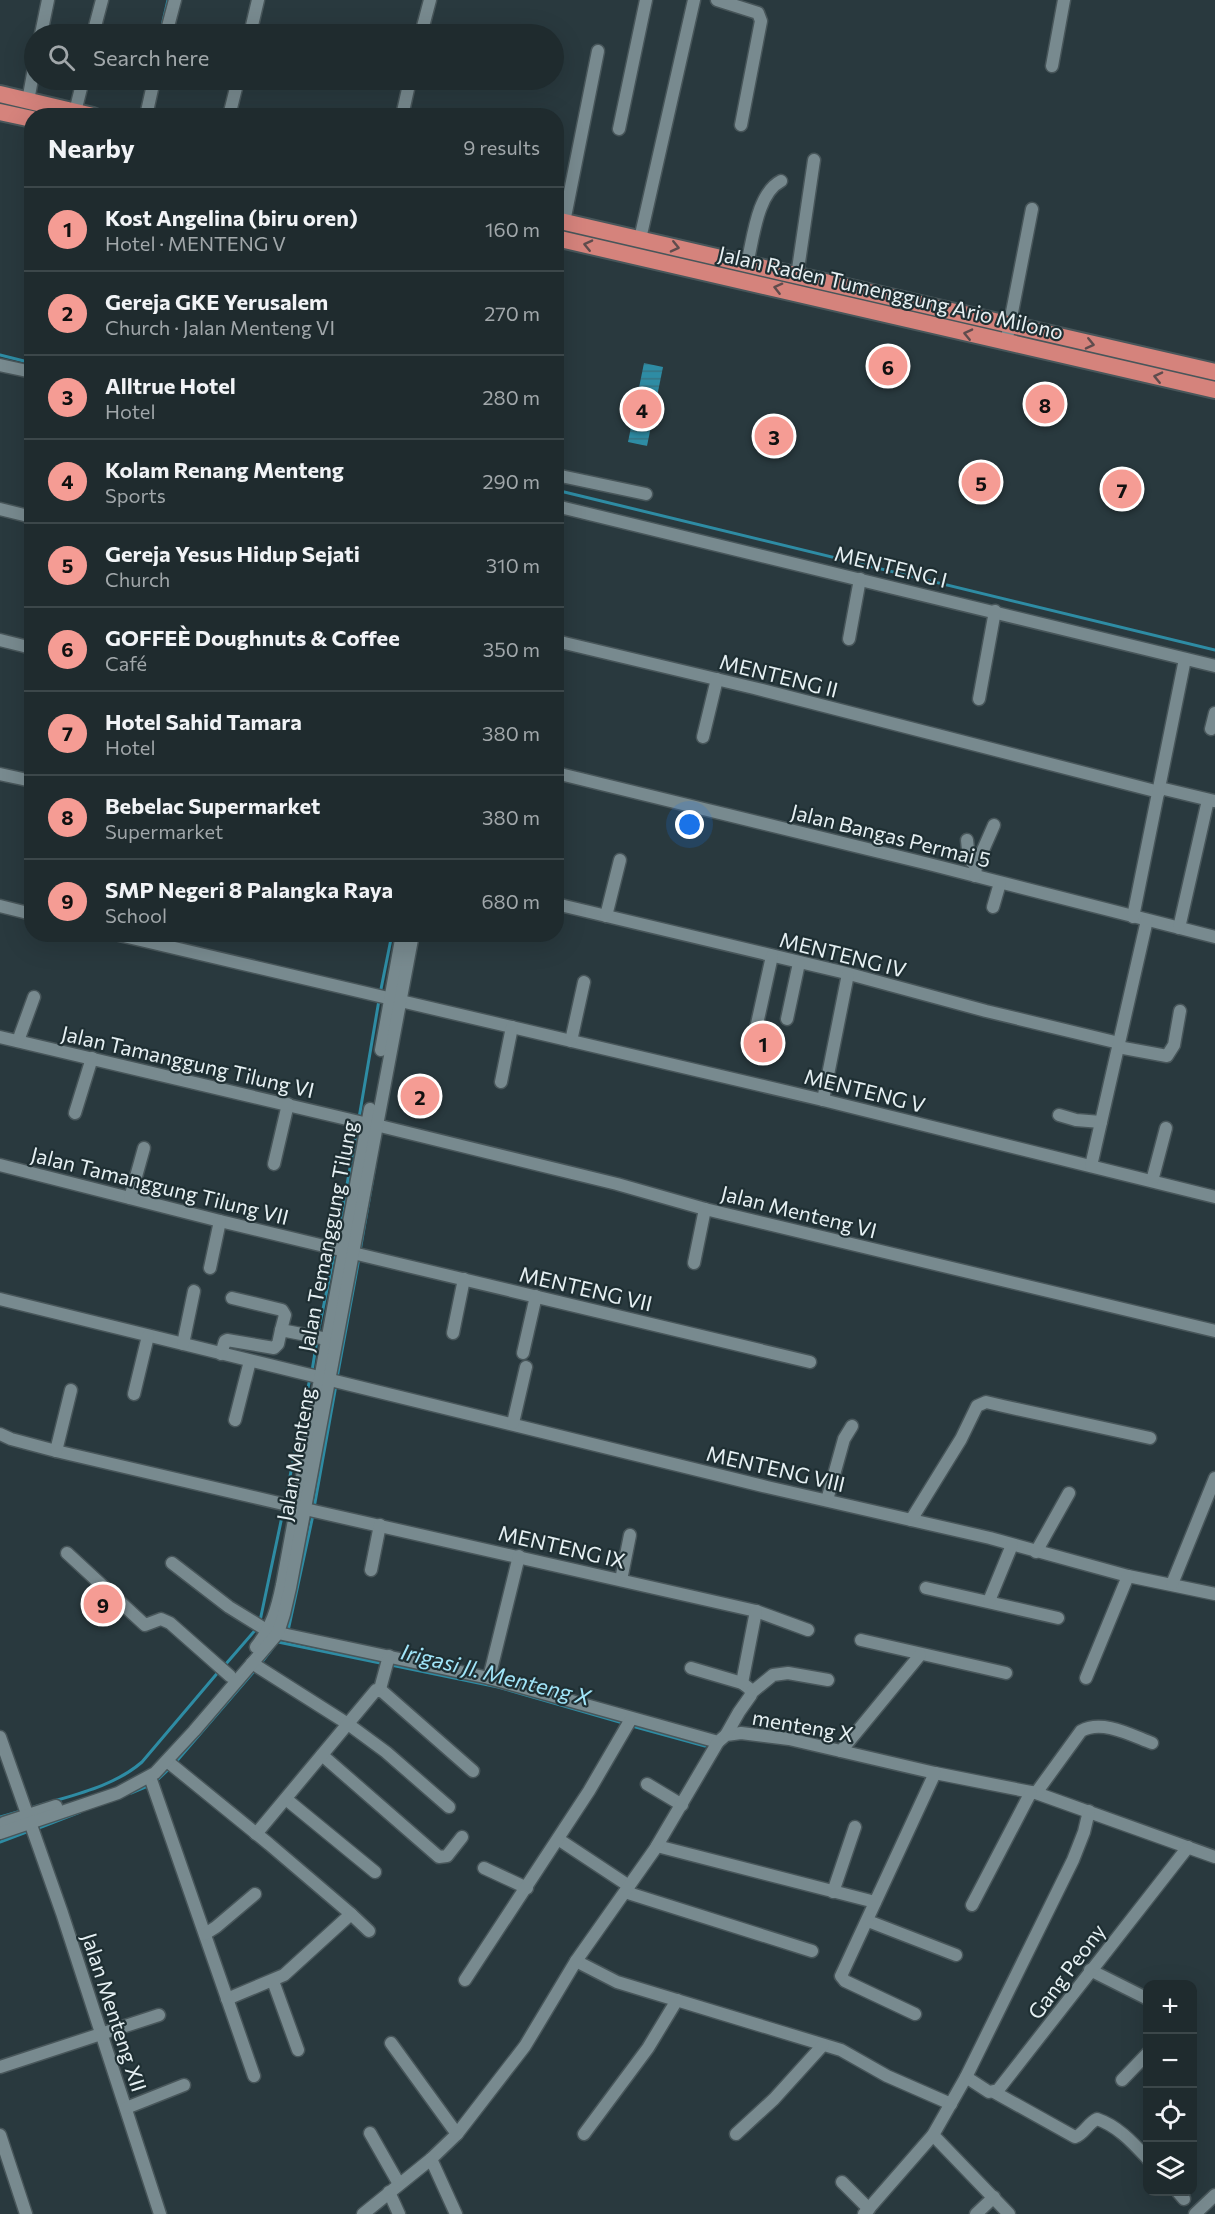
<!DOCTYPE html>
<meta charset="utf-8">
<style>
:root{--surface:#1f2b2e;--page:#2c373a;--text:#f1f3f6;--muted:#a1a7aa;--line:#3c474a;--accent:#f59c94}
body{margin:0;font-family:Commissioner,sans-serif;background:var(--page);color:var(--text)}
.controls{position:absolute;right:18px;bottom:18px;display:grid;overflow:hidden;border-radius:12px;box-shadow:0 6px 24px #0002}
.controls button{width:54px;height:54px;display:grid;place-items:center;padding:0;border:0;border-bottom:2px solid var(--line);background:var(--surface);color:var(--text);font:30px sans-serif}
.you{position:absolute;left:690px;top:825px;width:21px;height:21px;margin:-15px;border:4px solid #fff;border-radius:50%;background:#1a73e8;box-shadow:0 0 0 9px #1a73e833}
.badge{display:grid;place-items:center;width:39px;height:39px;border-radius:50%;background:var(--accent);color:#111;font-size:20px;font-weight:700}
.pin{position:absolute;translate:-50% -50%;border:3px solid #fff;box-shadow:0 2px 6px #0006}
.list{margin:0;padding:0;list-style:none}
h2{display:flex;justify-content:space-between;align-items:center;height:78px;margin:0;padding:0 24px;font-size:26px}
h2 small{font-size:20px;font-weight:400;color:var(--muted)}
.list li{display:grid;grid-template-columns:39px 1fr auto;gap:18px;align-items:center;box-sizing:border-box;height:84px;padding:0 24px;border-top:2px solid var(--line)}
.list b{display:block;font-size:22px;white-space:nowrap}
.list p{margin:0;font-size:20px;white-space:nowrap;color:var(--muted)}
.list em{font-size:20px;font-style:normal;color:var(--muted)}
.icon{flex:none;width:33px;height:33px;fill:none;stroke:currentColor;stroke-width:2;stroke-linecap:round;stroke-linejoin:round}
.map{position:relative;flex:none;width:1215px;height:2214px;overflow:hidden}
.search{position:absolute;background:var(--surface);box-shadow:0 6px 24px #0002;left:24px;top:24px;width:540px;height:66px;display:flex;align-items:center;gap:15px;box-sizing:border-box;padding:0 21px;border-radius:33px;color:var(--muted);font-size:22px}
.panel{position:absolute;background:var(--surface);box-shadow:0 6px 24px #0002;left:24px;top:108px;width:540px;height:834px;border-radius:24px}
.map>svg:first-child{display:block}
.water{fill:url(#water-rules)}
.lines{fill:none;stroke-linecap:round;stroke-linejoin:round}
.stream{stroke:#2e8ca4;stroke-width:3}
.minor-casing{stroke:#48565a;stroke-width:15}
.highway-casing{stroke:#48565a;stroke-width:20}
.minor{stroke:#788a8f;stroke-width:12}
.highway{stroke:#d5837c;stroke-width:16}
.oneway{stroke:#5f4c4d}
.labels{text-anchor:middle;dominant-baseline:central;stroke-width:4.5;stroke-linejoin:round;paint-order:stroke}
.street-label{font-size:21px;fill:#e6f0f3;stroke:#1f2f33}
.water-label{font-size:22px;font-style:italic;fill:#a1e5f9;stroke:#1f2f33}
</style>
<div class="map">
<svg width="1215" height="2214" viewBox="0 0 1215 2214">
<defs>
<pattern id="water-rules" width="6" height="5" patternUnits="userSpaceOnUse" patternTransform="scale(1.5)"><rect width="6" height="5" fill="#2e8ca4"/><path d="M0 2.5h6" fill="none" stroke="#367484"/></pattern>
</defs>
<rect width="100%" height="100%" fill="#29393e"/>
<path class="water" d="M644,363L663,367L647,446L628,442Z"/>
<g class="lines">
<g class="stream">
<path d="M160,34L168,0"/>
<path d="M0,355L32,363"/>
<path d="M556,490L1215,650"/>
<path d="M380,994L392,934"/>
<path d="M359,1118L379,1000"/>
<path d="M336,1245L358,1124"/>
<path d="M360,1251L375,1166"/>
<path d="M318,1333L335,1251"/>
<path d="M312,1371L317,1340"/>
<path d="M337,1378L359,1258"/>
<path d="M285,1501L310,1378"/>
<path d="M314,1508L336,1385"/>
<path d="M260,1621L284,1507"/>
<path d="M288,1631L313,1515"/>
<path d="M278,1642L385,1664"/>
<path d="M261,1663L272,1649"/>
<path d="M225,1665L258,1627"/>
<path d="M391,1665L498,1687L623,1723"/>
<path d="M632,1726L705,1746"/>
<path d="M175,1763L255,1670"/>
<path d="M155,1782L170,1768"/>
<path d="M131,1793L150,1785"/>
<path d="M28,1809C66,1796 111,1789 142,1762L220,1670"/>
<path d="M0,1817L21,1811"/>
<path d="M36,1829L80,1812"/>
<path d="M0,1842L29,1831"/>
</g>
<defs>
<g id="minor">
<path d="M717,0L758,13L761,21L741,125"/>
<path d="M41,34L48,0"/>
<path d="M93,34L102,0"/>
<path d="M166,34L175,0"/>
<path d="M250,34L258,0"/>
<path d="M421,34L430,0"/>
<path d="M1052,66L1064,0"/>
<path d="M28,101L34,68"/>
<path d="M75,112L83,80"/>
<path d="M146,116L154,80"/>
<path d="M229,116L238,80"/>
<path d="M402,116L410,80"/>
<path d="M619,129L646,0"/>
<path d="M564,222L598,51"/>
<path d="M640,239L694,0"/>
<path d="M747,264C753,240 757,193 781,181"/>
<path d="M797,276L814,160"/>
<path d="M1008,333L1032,209"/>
<path d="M0,365L32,372"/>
<path d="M556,475L646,494"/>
<path d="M556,506L1215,666"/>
<path d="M0,509L32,517"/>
<path d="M849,639L860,579"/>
<path d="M0,640L32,648"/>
<path d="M556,641L754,688L1159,792"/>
<path d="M979,699L995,611"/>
<path d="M1211,729L1215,713"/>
<path d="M703,737L717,679"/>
<path d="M556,773L929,864L1215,937"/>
<path d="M0,774L32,781"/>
<path d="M1160,788L1214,801"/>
<path d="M967,840L969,859L976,866"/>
<path d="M975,876L976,866L994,825"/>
<path d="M556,904L842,972L986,1011L1119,1043"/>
<path d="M0,906L32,914"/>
<path d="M993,907L1000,883"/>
<path d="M606,916L620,860"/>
<path d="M1133,917L1185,659"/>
<path d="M1179,928L1208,800"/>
<path d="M115,934L823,1100L1215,1197"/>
<path d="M787,1019L799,963"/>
<path d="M755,1033L772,956"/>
<path d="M0,1037L368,1124"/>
<path d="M18,1041L34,997"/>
<path d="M571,1041L584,982"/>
<path d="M1118,1047L1167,1056L1174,1045L1180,1011"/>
<path d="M381,1050L402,934"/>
<path d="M501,1082L512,1027"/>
<path d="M823,1100L848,974"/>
<path d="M75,1113L92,1058"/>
<path d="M1059,1115L1076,1120L1101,1122"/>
<path d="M376,1125L617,1184L705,1209L1215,1331"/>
<path d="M274,1164L288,1104"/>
<path d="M0,1165L220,1221L345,1251"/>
<path d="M1091,1166L1147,920"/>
<path d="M1152,1181L1166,1128"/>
<path d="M130,1198L144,1148"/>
<path d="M353,1253L810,1362"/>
<path d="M694,1263L705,1209"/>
<path d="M210,1268L220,1221"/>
<path d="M232,1298L282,1310L285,1315L281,1330"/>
<path d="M0,1299L767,1487L990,1538L1128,1576L1215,1594"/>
<path d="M453,1333L464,1279"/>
<path d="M183,1344L194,1291"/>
<path d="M523,1353L536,1296"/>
<path d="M221,1354L225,1341L227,1340L274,1348L278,1344L281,1330L327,1339"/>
<path d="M134,1394L148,1336"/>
<path d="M235,1420L250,1361"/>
<path d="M513,1423L526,1367"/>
<path d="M0,1434L11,1439L56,1451L296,1507"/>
<path d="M56,1451L71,1390"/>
<path d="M827,1500L844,1439L852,1426"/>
<path d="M305,1509L756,1611L808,1630"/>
<path d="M911,1520L961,1439L977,1406L986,1402L1003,1406L1150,1438"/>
<path d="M1036,1552L1069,1493"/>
<path d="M67,1553L145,1625L161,1619L170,1623L230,1676"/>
<path d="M172,1563L229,1607L268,1631"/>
<path d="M371,1570L380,1525"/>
<path d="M621,1580L630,1535"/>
<path d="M1172,1584L1215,1478"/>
<path d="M926,1588L1058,1618"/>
<path d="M989,1601L1012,1545"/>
<path d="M278,1633L489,1678L718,1742L726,1735L741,1733L789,1739L935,1773L1036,1793L1215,1857"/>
<path d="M861,1640L1006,1673"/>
<path d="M256,1647C272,1627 277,1609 282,1585L370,1109"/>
<path d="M252,1663L348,1724L386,1752L449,1807"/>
<path d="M691,1668L742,1683L750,1689L751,1695L739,1712L726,1735"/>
<path d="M489,1678L519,1556"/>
<path d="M1086,1678L1128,1576"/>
<path d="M742,1683L756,1611"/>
<path d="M380,1689L389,1656"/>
<path d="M751,1693L773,1675L788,1673L828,1680"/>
<path d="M0,1737L62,1913L160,2214"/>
<path d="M841,1751L920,1655"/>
<path d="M322,1755L439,1857L447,1856L462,1837"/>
<path d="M167,1761L269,1844L351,1914L284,1975L227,1999"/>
<path d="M150,1777L254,2076"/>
<path d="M647,1784L682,1805"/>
<path d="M1036,1793L1081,1731C1102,1719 1131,1735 1152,1743"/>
<path d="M286,1799L375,1872"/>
<path d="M4,1823L56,1806"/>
<path d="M0,1833L118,1793L155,1773L194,1731L278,1633L284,1614L290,1588L413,934"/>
<path d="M256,1834L376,1690L383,1692L473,1771"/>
<path d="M558,1839L629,1886"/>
<path d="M657,1846L875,1902"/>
<path d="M484,1868L527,1888"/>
<path d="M625,1892L812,1951"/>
<path d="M833,1892L855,1827"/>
<path d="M972,1905L1031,1792"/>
<path d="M351,1914L369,1931"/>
<path d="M868,1921L956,1955"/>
<path d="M205,1934L216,1927L255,1894"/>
<path d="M576,1961L617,1982L841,2050L887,2076L951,2104"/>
<path d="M1090,1970L1148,1999"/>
<path d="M465,1980L589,1791L631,1719"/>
<path d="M273,1981L298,2050"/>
<path d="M915,2014L845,1981L841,1976L935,1773"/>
<path d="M0,2067L159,2015"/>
<path d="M966,2077L989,2092L998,2090L1188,1847"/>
<path d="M1122,2080L1148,2053"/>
<path d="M994,2092L1075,2137C1084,2134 1088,2123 1097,2119C1118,2126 1133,2143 1148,2159"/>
<path d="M126,2108L184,2085"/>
<path d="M370,2133L399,2184"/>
<path d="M457,2134L525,2046L576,1961L655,1849L718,1742"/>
<path d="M584,2134L648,2048L677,2000"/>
<path d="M736,2134L774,2099L823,2045"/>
<path d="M0,2135L26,2214"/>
<path d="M431,2159L456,2214"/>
<path d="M842,2182L869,2209"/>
<path d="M389,2192L399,2214"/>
<path d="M1178,2192L1184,2199"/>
<path d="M363,2214L431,2159L457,2134L391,2043"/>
<path d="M864,2214L933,2135"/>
<path d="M976,2214L994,2197"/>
<path d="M1009,2214L933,2135L966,2077L1073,1860L1084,1832L1089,1811"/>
<path d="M1195,2214L1215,2195"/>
</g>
<g id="highway">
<path d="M0,94L93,116"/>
<path d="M0,112L32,119"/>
<path d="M556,220L1215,372"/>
<path d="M556,238L1215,390"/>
</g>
</defs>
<use href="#minor" class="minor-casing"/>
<use href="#highway" class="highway-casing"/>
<use href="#minor" class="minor"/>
<use href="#highway" class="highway"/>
</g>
<defs><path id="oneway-chevron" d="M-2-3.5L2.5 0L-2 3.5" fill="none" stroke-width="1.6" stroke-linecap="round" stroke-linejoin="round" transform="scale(1.5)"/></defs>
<g class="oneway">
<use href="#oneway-chevron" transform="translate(588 245) rotate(-167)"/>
<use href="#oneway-chevron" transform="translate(675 247) rotate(13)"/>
<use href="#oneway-chevron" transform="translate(778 288) rotate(-166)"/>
<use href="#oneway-chevron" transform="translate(968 334) rotate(-167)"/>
<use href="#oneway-chevron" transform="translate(1090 344) rotate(13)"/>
<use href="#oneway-chevron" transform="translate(1158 377) rotate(-167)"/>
</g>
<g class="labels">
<g class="street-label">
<text transform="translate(891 292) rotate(13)">Jalan Raden Tumenggung Ario Milono</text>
<text transform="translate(891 566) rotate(14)">MENTENG I</text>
<text transform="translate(779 675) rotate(14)">MENTENG II</text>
<text transform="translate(891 835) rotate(14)">Jalan Bangas Permai 5</text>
<text transform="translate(843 954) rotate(14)">MENTENG IV</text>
<text transform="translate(188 1061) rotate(13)">Jalan Tamanggung Tilung VI</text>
<text transform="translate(865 1090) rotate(14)">MENTENG V</text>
<text transform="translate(160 1185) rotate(14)">Jalan Tamanggung Tilung VII</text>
<text transform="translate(799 1211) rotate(14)">Jalan Menteng VI</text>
<text transform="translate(327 1236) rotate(-79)">Jalan Temanggung Tilung</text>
<text transform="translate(586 1288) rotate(13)">MENTENG VII</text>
<text transform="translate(295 1454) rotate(-80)">Jalan Menteng</text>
<text transform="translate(776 1468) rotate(13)">MENTENG VIII</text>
<text transform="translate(562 1546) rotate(13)">MENTENG IX</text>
<text transform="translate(803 1725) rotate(10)">menteng X</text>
<text transform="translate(1066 1971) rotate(-53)">Gang Peony</text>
<text transform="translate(115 2012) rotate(72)">Jalan Menteng XII</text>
</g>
<g class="water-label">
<text transform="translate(496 1674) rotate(14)">Irigasi Jl. Menteng X</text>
</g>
</g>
</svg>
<div class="controls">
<button>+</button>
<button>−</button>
<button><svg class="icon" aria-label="locate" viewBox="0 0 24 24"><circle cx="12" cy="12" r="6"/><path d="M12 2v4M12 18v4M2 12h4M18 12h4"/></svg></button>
<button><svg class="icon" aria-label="layers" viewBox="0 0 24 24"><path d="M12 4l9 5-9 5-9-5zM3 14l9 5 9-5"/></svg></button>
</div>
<div class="you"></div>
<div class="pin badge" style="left:763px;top:1043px">1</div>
<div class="pin badge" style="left:420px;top:1096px">2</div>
<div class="pin badge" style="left:774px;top:436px">3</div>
<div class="pin badge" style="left:642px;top:409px">4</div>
<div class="pin badge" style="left:981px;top:482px">5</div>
<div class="pin badge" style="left:888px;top:366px">6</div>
<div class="pin badge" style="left:1122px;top:489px">7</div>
<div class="pin badge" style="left:1045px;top:404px">8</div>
<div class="pin badge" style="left:103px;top:1604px">9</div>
<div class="search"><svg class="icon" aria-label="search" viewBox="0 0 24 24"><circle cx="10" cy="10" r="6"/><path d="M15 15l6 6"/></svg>Search here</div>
<section class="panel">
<h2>Nearby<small>9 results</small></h2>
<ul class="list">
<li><span class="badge">1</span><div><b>Kost Angelina (biru oren)</b><p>Hotel · MENTENG V</p></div><em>160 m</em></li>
<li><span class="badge">2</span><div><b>Gereja GKE Yerusalem</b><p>Church · Jalan Menteng VI</p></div><em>270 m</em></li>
<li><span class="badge">3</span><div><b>Alltrue Hotel</b><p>Hotel</p></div><em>280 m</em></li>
<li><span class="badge">4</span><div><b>Kolam Renang Menteng</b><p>Sports</p></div><em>290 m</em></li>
<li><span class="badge">5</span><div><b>Gereja Yesus Hidup Sejati</b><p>Church</p></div><em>310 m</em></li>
<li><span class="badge">6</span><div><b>GOFFEÈ Doughnuts &amp; Coffee</b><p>Café</p></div><em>350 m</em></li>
<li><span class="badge">7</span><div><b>Hotel Sahid Tamara</b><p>Hotel</p></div><em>380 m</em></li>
<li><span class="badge">8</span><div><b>Bebelac Supermarket</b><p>Supermarket</p></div><em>380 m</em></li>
<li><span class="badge">9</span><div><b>SMP Negeri 8 Palangka Raya</b><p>School</p></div><em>680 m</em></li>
</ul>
</section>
</div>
